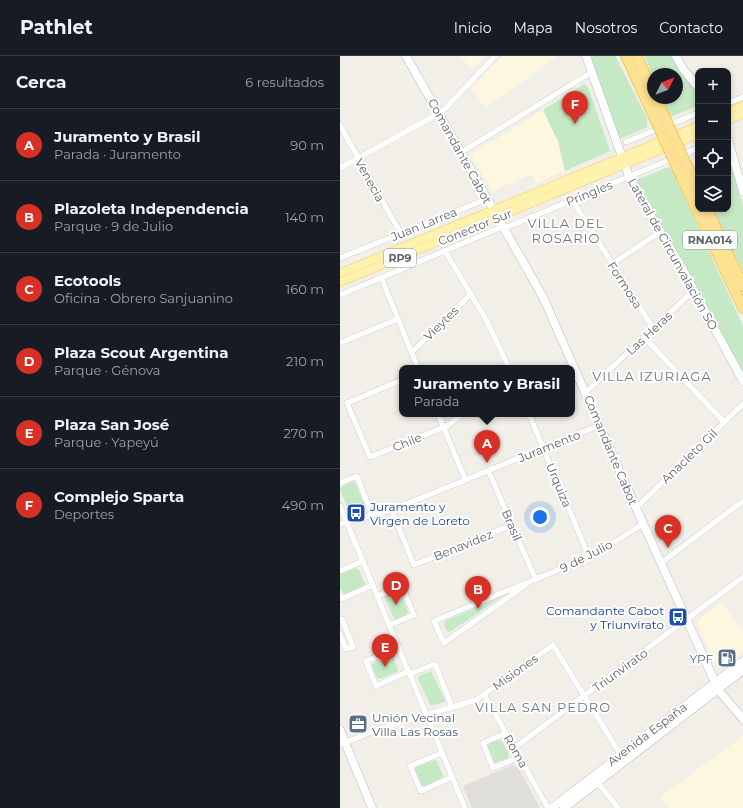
<!DOCTYPE html>
<html lang="es">
<meta charset="utf-8">
<style>
:root{--surface:#171b24;--page:#20242c;--text:#f1f3f6;--muted:#9ea1a6;--line:#363941;--accent:#d93025}
body{margin:0;font-family:Montserrat,sans-serif;background:var(--page);color:var(--text)}
.controls{position:absolute;right:12px;top:12px;display:grid;overflow:hidden;border-radius:8px;box-shadow:0 2px 6px #0003}
.controls button{width:36px;height:36px;display:grid;place-items:center;padding:0;border:0;border-bottom:1px solid var(--line);background:var(--surface);color:var(--text);font:20px sans-serif}
.compass{position:absolute;left:307px;top:12px;width:36px;height:36px;border-radius:50%;background:var(--surface);box-shadow:0 2px 6px #0003;rotate:48deg}
.you{position:absolute;left:200px;top:461px;width:14px;height:14px;margin:-10px;border:3px solid #fff;border-radius:50%;background:#1a73e8;box-shadow:0 0 0 6px #1a73e833}
.badge{display:grid;place-items:center;width:26px;height:26px;border-radius:50%;background:var(--accent);color:#fff;font-size:13px;font-weight:700}
.pin{position:absolute;translate:-50% -33px;filter:drop-shadow(0 1px 2px #0008)}
.pin::after{content:'';position:absolute;top:21px;width:14px;height:12px;background:inherit;clip-path:polygon(0 0,100% 0,50% 100%)}
.popup{position:absolute;left:59px;top:309px;width:176px;height:52px;box-sizing:border-box;display:grid;place-content:center;border-radius:8px;background:var(--surface);filter:drop-shadow(0 1px 3px #0005);font-size:13px;white-space:nowrap;color:var(--muted)}
.popup b{font-size:15px;color:var(--text)}
.popup::after{content:'';position:absolute;left:50%;top:100%;margin-left:-8px;border:8px solid transparent;border-top-color:var(--surface)}
.list{margin:0;padding:0;list-style:none}
h2{display:flex;justify-content:space-between;align-items:center;height:52px;margin:0;padding:0 16px;font-size:17px}
h2 small{font-size:13px;font-weight:400;color:var(--muted)}
.list li{display:grid;grid-template-columns:26px 1fr auto;gap:12px;align-items:center;box-sizing:border-box;height:72px;padding:0 16px;border-top:1px solid var(--line)}
.list b{display:block;font-size:15px;white-space:nowrap}
.list p{margin:0;font-size:13px;white-space:nowrap;color:var(--muted)}
.list em{font-size:13px;font-style:normal;color:var(--muted)}
.icon{flex:none;width:22px;height:22px;fill:none;stroke:currentColor;stroke-width:2;stroke-linecap:round;stroke-linejoin:round}
.map{position:relative;flex:none;width:403px;height:752px;overflow:hidden}
header{display:flex;align-items:center;gap:24px;box-sizing:border-box;height:56px;padding:0 20px;background:var(--surface);border-bottom:1px solid var(--line)}
header strong{font-size:19px}
nav{display:flex;gap:22px;margin-inline-start:auto;font-size:14px}
main{display:flex}
aside{flex:1;background:var(--surface)}
.map>svg:first-child{display:block}
.commercial{fill:#fef7e0}
.industrial{fill:#e0deda}
.green{fill:#c5e8c5}
.lines{fill:none;stroke-linecap:round;stroke-linejoin:round}
.street-casing{stroke:#b5b8bc;stroke-width:6}
.secondary-casing{stroke:#b6babf;stroke-width:9}
.primary-casing{stroke:#f2c960;stroke-width:9}
.highway-casing{stroke:#f9ab00;stroke-width:11}
.street{stroke:#fff;stroke-width:5.5}
.secondary{stroke:#fff;stroke-width:8}
.primary{stroke:#fff2af;stroke-width:8}
.highway{stroke:#fde293;stroke-width:10}
.highway-bridge-casing{stroke:#f9ab00;stroke-width:11;stroke-linecap:butt}
.highway-bridge{stroke:#fde293;stroke-width:10}
.labels{text-anchor:middle;dominant-baseline:central;stroke-width:4;stroke-linejoin:round;paint-order:stroke}
.shield{fill:#fff;stroke:#8f9295;stroke-width:1}
.shield-label{font-size:11px;font-weight:bold;fill:#5f6368}
.street-label{font-size:12px;fill:#5f6368;stroke:#fff}
.transit-label{font-size:12px;fill:#164399;stroke:#fff;text-anchor:start}
.service-label{font-size:12px;fill:#4e5e75;stroke:#fff;text-anchor:end}
.neighbourhood-label{font-size:13px;letter-spacing:1px;fill:#70757a;stroke:#fff}
</style>
<header>
<strong>Pathlet</strong>
<nav><a>Inicio</a><a>Mapa</a><a>Nosotros</a><a>Contacto</a></nav>
</header>
<main>
<aside>
<h2>Cerca<small>6 resultados</small></h2>
<ul class="list">
<li><span class="badge">A</span><div><b>Juramento y Brasil</b><p>Parada · Juramento</p></div><em>90 m</em></li>
<li><span class="badge">B</span><div><b>Plazoleta Independencia</b><p>Parque · 9 de Julio</p></div><em>140 m</em></li>
<li><span class="badge">C</span><div><b>Ecotools</b><p>Oficina · Obrero Sanjuanino</p></div><em>160 m</em></li>
<li><span class="badge">D</span><div><b>Plaza Scout Argentina</b><p>Parque · Génova</p></div><em>210 m</em></li>
<li><span class="badge">E</span><div><b>Plaza San José</b><p>Parque · Yapeyú</p></div><em>270 m</em></li>
<li><span class="badge">F</span><div><b>Complejo Sparta</b><p>Deportes</p></div><em>490 m</em></li>
</ul>
</aside>
<div class="map">
<svg width="403" height="752" viewBox="0 0 403 752">
<rect width="100%" height="100%" fill="#f1efe8"/>
<g class="commercial">
<path d="M119,0H145L133,13Z"/>
<path d="M162,0H218L146,52L131,33Z"/>
<path d="M203,54L218,85L225,115L196,127L192,118L152,135L132,101L133,97Z"/>
<path d="M381,546L403,575V596L382,611H377L357,568L359,563Z"/>
<path d="M403,680V752H329L320,741Z"/>
</g>
<path class="industrial" d="M173,709L178,711L199,750V752H132L123,730Z"/>
<g class="green">
<path d="M250,0H275L307,62V71L280,83Z"/>
<path d="M305,0H332L357,38V50L331,61L322,42H337V18H313V21Z"/>
<path d="M244,28L248,31L270,95L225,115L218,85L203,54Z"/>
<path d="M388,99L403,150V215L373,153H388Z"/>
<path d="M329,111L334,118L403,270V317L357,231L296,124Z"/>
<path d="M13,425L15,427L26,451L25,454L12,458L9,456L0,432Z"/>
<path d="M16,512L19,514L25,528L24,530L4,538L0,532V518Z"/>
<path d="M59,534L68,556L67,558L55,564L44,541Z"/>
<path d="M161,541L110,576L107,575L104,568L105,565Z"/>
<path d="M50,600L53,601L58,613L57,616L40,623L37,622L32,610L33,607Z"/>
<path d="M91,615L105,644L104,646L91,650L78,623L79,620Z"/>
<path d="M158,684L162,685L169,699L168,702L154,707L147,689Z"/>
<path d="M95,704L97,705L103,720L102,722L84,730L81,729L75,714L76,711Z"/>
</g>
<g class="lines">
<defs>
<g id="street">
<path d="M388,47L403,41"/>
<path d="M0,69L61,178"/>
<path d="M286,86L358,57"/>
<path d="M120,97L252,16"/>
<path d="M0,112L103,55L155,0"/>
<path d="M232,144L313,272"/>
<path d="M165,172L358,92"/>
<path d="M105,195L148,267L169,312"/>
<path d="M0,202L147,143"/>
<path d="M272,208L320,176"/>
<path d="M41,221L78,312"/>
<path d="M0,239L164,170"/>
<path d="M304,281L384,366"/>
<path d="M0,287L58,263"/>
<path d="M72,296L131,238"/>
<path d="M62,324L7,347L30,401L107,370L123,358"/>
<path d="M246,336L354,234"/>
<path d="M98,358L125,423"/>
<path d="M189,358L249,501"/>
<path d="M148,414L196,524"/>
<path d="M0,427L17,420L32,459"/>
<path d="M0,450L125,752"/>
<path d="M296,452L403,348"/>
<path d="M51,453L74,509L172,469"/>
<path d="M0,468L54,453L260,369"/>
<path d="M321,507L403,445"/>
<path d="M0,515L23,505"/>
<path d="M187,528L104,587L94,565L254,499L303,468"/>
<path d="M0,540L1,543L33,529"/>
<path d="M37,540L62,530L74,559L49,569"/>
<path d="M0,563H2L13,591L6,593L0,578"/>
<path d="M59,592L26,605L36,630L69,615"/>
<path d="M70,618L95,608L112,651"/>
<path d="M144,638L208,752"/>
<path d="M166,677L143,687L153,712L180,701"/>
<path d="M0,689L36,674L136,644L213,589L282,701"/>
<path d="M174,692L403,521"/>
<path d="M102,697L70,710L81,735L112,721"/>
<path d="M256,724L278,752"/>
</g>
<g id="secondary">
<path d="M66,0L203,241L296,452L379,635L403,663"/>
<path d="M246,0L291,126L338,205L403,325"/>
<path d="M336,0L343,13L358,31"/>
<path d="M388,84L403,135"/>
<path d="M0,674L32,752"/>
<path d="M212,752L403,605"/>
<path d="M224,752L403,614"/>
</g>
<g id="primary">
<path d="M388,56L403,50"/>
<path d="M388,64L403,58"/>
<path d="M0,217L358,70"/>
<path d="M0,226L358,78"/>
</g>
<g id="highway">
<path d="M286,0L313,59"/>
<path d="M297,0L313,35"/>
<path d="M316,42L322,55"/>
<path d="M348,112L358,134"/>
<path d="M339,116L403,252"/>
<path d="M367,153L403,230"/>
</g>
</defs>
<use href="#street" class="street-casing"/>
<use href="#secondary" class="secondary-casing"/>
<use href="#primary" class="primary-casing"/>
<use href="#highway" class="highway-casing"/>
<use href="#street" class="street"/>
<use href="#secondary" class="secondary"/>
<use href="#primary" class="primary"/>
<use href="#highway" class="highway"/>
<defs>
<g id="highway-bridge">
<path d="M322,55L348,112"/>
<path d="M313,59L339,116"/>
</g>
</defs>
<use href="#highway-bridge" class="highway-bridge-casing"/>
<use href="#highway-bridge" class="highway-bridge"/>
</g>
<defs>
<symbol id="bus-square" viewBox="-11 -11 22 22"><rect x="-9" y="-9" width="18" height="18" rx="4" fill="#1a4fb4" stroke="#fff"/><path d="M-5-6H5V4H4V6H2V4H-2V6H-4V4H-5ZM-3.5-4V0h7V-4ZM-3.5 1.2v1.5H-2V1.2ZM2 1.2v1.5H3.5V1.2Z" fill="#fff"/></symbol>
<symbol id="fuel-square" viewBox="-11 -11 22 22"><rect x="-9" y="-9" width="18" height="18" rx="4" fill="#5c6f8a" stroke="#fff"/><path d="M-5.5-6h7V0h2V4h1.3V-2.5L3-4.5l.8-.8L6-3V5H2.5V1h-1V6h-7ZM-4.2-4.7v3.2H.2V-4.7Z" fill="#fff"/></symbol>
<symbol id="office-square" viewBox="-11 -11 22 22"><rect x="-9" y="-9" width="18" height="18" rx="4" fill="#5c6f8a" stroke="#fff"/><path d="M-6-3h4V-5.5h4V-3h4V5H-6ZM-1-4.5V-3h2v-1.5ZM-6 0V1H6V0Z" fill="#fff"/></symbol>
</defs>
<g fill-rule="evenodd">
<use href="#bus-square" x="5" y="446" width="22" height="22"/>
<use href="#bus-square" x="327" y="550" width="22" height="22"/>
<use href="#fuel-square" x="376" y="591" width="22" height="22"/>
<use href="#office-square" x="7" y="657" width="22" height="22"/>
</g>
<g class="labels">
<g class="shield">
<rect x="343" y="175" width="54" height="18" rx="3"/>
<rect x="44" y="193" width="32" height="18" rx="3"/>
</g>
<g class="shield-label">
<text x="370" y="184">RNA014</text>
<text x="60" y="202">RP9</text>
</g>
<g class="street-label">
<text transform="translate(120 95) rotate(61)">Comandante Cabot</text>
<text transform="translate(30 124) rotate(61)">Venecia</text>
<text transform="translate(249 137) rotate(-22)">Pringles</text>
<text transform="translate(84 168) rotate(-22)">Juan Larrea</text>
<text transform="translate(135 171) rotate(-22)">Conector Sur</text>
<text transform="translate(333 198) rotate(61)">Lateral de Circunvalación SO</text>
<text transform="translate(285 229) rotate(57)">Formosa</text>
<text transform="translate(101 267) rotate(-44)">Vieytes</text>
<text transform="translate(309 277) rotate(-43)">Las Heras</text>
<text transform="translate(67 386) rotate(-22)">Chile</text>
<text transform="translate(209 390) rotate(-22)">Juramento</text>
<text transform="translate(271 394) rotate(67)">Comandante Cabot</text>
<text transform="translate(349 400) rotate(-44)">Anacleto Gil</text>
<text transform="translate(219 429) rotate(67)">Urquiza</text>
<text transform="translate(172 469) rotate(67)">Brasil</text>
<text transform="translate(123 489) rotate(-22)">Benavidez</text>
<text transform="translate(246 500) rotate(-27)">9 de Julio</text>
<text transform="translate(280 614) rotate(-36)">Triunvirato</text>
<text transform="translate(175 616) rotate(-36)">Misiones</text>
<text transform="translate(307 678) rotate(-37)">Avenida España</text>
<text transform="translate(176 695) rotate(60)">Roma</text>
</g>
<g class="transit-label">
<text x="30" y="450">Juramento y<tspan x="30" dy="14">Virgen de Loreto</tspan></text>
<text x="324" y="554" text-anchor="end">Comandante Cabot<tspan x="324" dy="14">y Triunvirato</tspan></text>
</g>
<g class="service-label">
<text x="373" y="602">YPF</text>
<text x="32" y="661" text-anchor="start">Unión Vecinal<tspan x="32" dy="14">Villa Las Rosas</tspan></text>
</g>
<g class="neighbourhood-label">
<text x="226" y="167">VILLA DEL<tspan x="226" dy="15">ROSARIO</tspan></text>
<text x="312" y="320">VILLA IZURIAGA</text>
<text x="203" y="651">VILLA SAN PEDRO</text>
</g>
</g>
</svg>
<div class="controls">
<button>+</button>
<button>−</button>
<button><svg class="icon" aria-label="locate" viewBox="0 0 24 24"><circle cx="12" cy="12" r="6"/><path d="M12 2v4M12 18v4M2 12h4M18 12h4"/></svg></button>
<button><svg class="icon" aria-label="layers" viewBox="0 0 24 24"><path d="M12 4l9 5-9 5-9-5zM3 14l9 5 9-5"/></svg></button>
</div>
<svg class="compass" viewBox="-18 -18 36 36"><path d="M0-13l5 13h-10z" fill="#e53935"/><path d="M0 13l5-13h-10z" fill="#9ea1a6"/></svg>
<div class="you"></div>
<div class="pin badge" style="left:147px;top:407px">A</div>
<div class="popup"><b>Juramento y Brasil</b>Parada</div>
<div class="pin badge" style="left:138px;top:553px">B</div>
<div class="pin badge" style="left:328px;top:492px">C</div>
<div class="pin badge" style="left:56px;top:549px">D</div>
<div class="pin badge" style="left:45px;top:611px">E</div>
<div class="pin badge" style="left:235px;top:68px">F</div>
</div>
</main>
